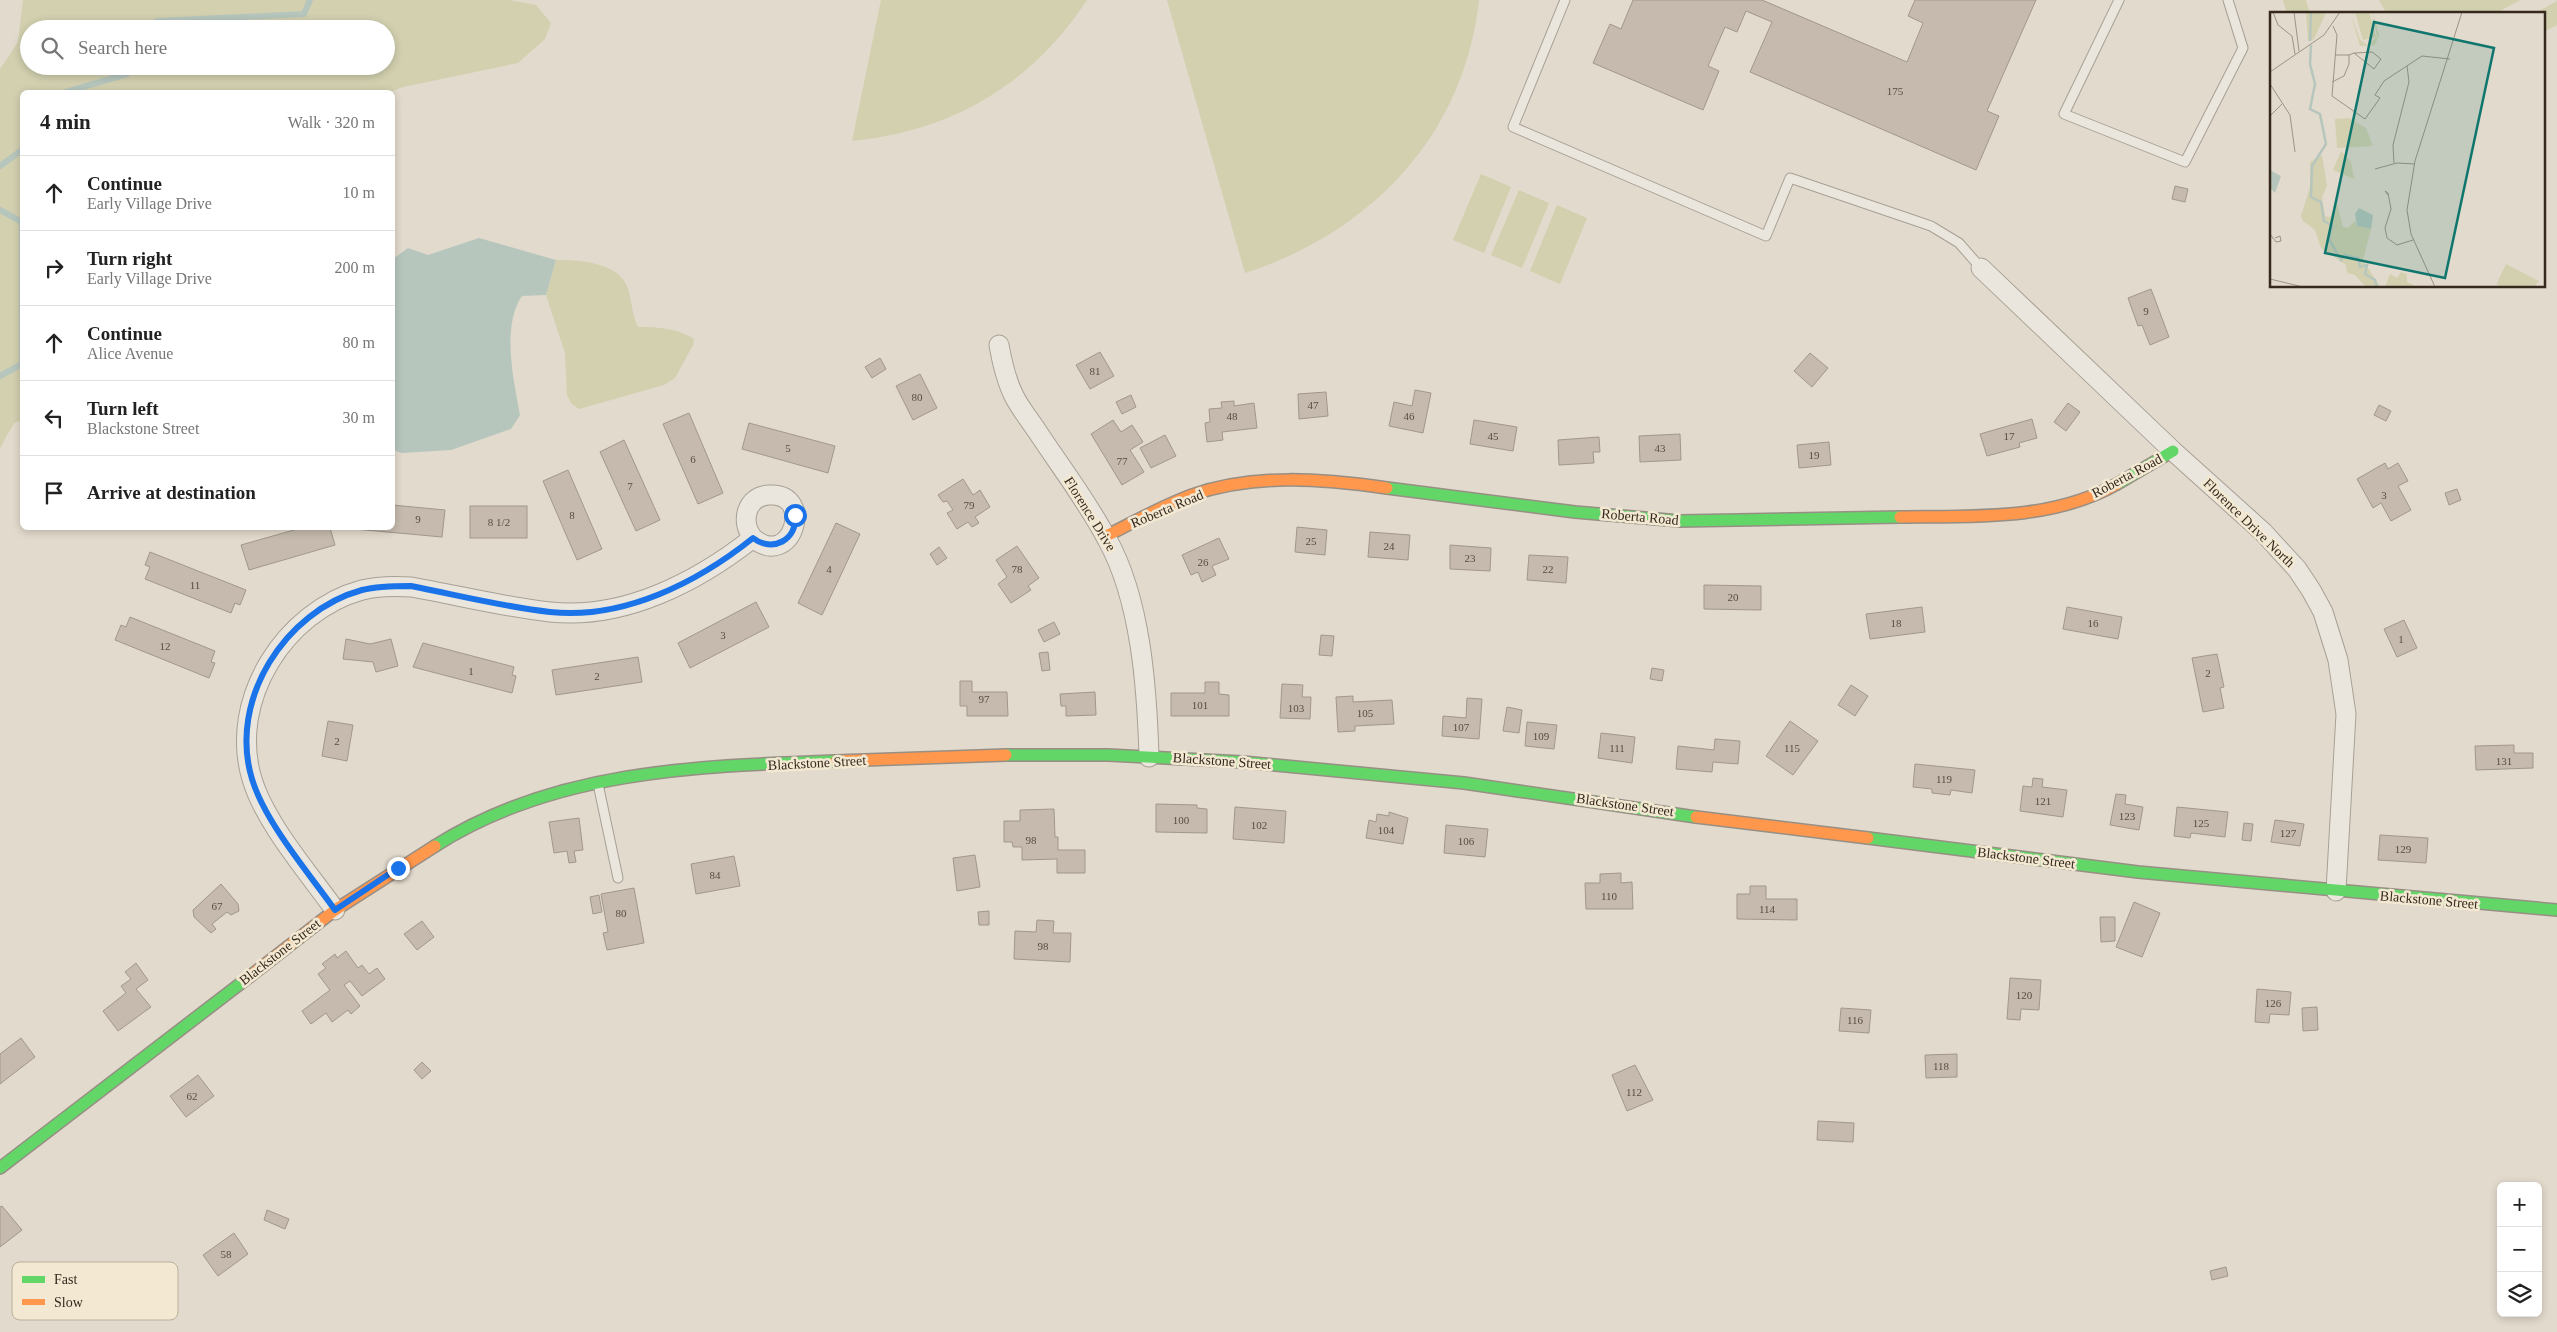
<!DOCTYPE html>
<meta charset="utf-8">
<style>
:root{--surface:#fff;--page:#f6f6f6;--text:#222;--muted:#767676;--line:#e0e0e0}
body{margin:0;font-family:"Times New Roman",serif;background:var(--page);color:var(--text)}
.controls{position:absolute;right:15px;bottom:15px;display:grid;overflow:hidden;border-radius:8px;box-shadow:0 2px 8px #0003}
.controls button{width:45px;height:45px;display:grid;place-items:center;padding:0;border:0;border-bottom:1px solid var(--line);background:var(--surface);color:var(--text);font:25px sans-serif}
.stop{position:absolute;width:15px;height:15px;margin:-11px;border:4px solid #1a73e8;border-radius:50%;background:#fff}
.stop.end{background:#1a73e8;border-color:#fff;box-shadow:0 1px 5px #0008}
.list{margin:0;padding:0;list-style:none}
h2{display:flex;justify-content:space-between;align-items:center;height:65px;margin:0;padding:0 20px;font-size:21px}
h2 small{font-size:16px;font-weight:400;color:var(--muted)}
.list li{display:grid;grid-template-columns:32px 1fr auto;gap:15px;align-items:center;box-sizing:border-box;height:75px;padding:0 20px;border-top:1px solid var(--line)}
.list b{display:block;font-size:19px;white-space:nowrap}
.list p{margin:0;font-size:16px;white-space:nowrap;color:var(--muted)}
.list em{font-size:16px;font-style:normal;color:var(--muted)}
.icon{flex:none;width:28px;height:28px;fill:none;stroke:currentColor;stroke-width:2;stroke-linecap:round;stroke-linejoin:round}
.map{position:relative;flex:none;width:2557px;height:1332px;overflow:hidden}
.search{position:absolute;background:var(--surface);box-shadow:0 2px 8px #0003;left:20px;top:20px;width:375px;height:55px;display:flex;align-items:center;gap:12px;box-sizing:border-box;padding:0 18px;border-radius:28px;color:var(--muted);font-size:19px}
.panel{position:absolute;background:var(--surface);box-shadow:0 2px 8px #0003;left:20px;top:90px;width:375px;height:440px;border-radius:8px}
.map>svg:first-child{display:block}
.green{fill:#d2d0af;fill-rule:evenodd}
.water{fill:#b7c6bd}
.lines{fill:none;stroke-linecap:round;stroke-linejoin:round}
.stream{stroke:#b7c6bd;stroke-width:6}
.building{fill:#c5baad;stroke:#a2978c}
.lane-casing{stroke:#a7a095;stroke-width:11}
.street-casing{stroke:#a7a095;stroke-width:21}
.fast-casing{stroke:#978f85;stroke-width:14}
.slow-casing{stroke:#978f85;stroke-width:14}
.lane{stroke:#eae6dd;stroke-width:9}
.street{stroke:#eae6dd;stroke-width:19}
.fast{stroke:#63d668;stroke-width:11}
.slow{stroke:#ff974d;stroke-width:11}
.route{stroke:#1a73e8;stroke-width:6}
.labels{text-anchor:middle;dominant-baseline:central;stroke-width:5;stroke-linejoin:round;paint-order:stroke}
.number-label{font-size:11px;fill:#594d42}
.street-label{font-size:14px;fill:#35291e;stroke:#f3e9d2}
.inset-river{fill:none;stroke:#b7c6bd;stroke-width:2.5}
.inset-road{fill:none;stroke:#9d9386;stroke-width:1}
.view{fill:#0f766e;fill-opacity:0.15;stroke:#0f766e;stroke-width:2.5}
.inset-edge{fill:none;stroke:#35291e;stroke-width:2.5}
.key{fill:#f3e9d2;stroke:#baaf9c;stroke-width:1}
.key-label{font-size:14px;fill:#35291e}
</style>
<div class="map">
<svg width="2557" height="1332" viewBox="0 0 2557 1332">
<rect width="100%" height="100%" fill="#e2dacc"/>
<g class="green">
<path d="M23,0H510L536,5L551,23L545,39L518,63L403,87L390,92H22V420L14,423L0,448V69L18,42ZM29,29H386V66H29Z"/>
<path d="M881,0H1087C1031,85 952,131 852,141Z"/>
<path d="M1167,0H1479C1464,136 1371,232 1245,273Z"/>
<path d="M2283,0H2306L2310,14H2287Z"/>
<path d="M2379,0H2521L2494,14H2387Z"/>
<path d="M2557,1V25L2543,32V14H2533Z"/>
<path d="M1481,174L1511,187L1484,253L1453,240Z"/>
<path d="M1519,190L1549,203L1522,268L1491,255Z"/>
<path d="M1557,205L1587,218L1560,284L1530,271Z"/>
<path d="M556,260C579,260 620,262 628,289C632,302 632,315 638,327C659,327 676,328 694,339L693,345L675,378L664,385L579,409L571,403L567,395L565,353L546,295Z"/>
</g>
<path class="water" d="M479,238L556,260L546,295L522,296C501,326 514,382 520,415L511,429L451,450L402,453L393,450V259L408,248L428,255Z"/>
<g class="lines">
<g class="stream">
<path d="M152,29L157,21L304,14L310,0"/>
<path d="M66,92L127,74L131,66"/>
<path d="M0,166L22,150"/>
<path d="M0,210L22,222V364L0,376"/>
</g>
</g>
<g class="building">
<path d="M1633,0H1762L1907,62L1923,23L1908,16L1915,0H2036L1987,111L1999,116L1976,170L1750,72L1772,22L1746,11L1737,32L1725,27L1708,66L1719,71L1703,110L1593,63L1610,24L1621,29Z"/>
<path d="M2175,186L2188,189L2185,202L2172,199Z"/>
<path d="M2151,289L2169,337L2150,345L2142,325L2138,326L2128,298Z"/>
<path d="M1100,352L1114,376L1090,389L1076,365Z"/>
<path d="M1810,353L1828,368L1812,387L1794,371Z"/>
<path d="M880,358L886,369L872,378L865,367Z"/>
<path d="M920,374L937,408L913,420L896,386Z"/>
<path d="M1415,390L1431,393L1423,433L1389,426L1394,402L1412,406Z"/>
<path d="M1326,392L1328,416L1299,419L1298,394Z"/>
<path d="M1131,395L1136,407L1122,414L1116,402Z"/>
<path d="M1234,401V406L1254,403L1257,428L1222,432L1223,440L1207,442L1205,423L1210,422L1209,409L1222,408L1221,402Z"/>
<path d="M2068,403L2080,412L2066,431L2054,422Z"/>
<path d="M2379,405L2391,411L2386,421L2374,415Z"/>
<path d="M689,413L723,493L698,504L663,424Z"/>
<path d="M2032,419L2037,438L2019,443L2020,447L1987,456L1980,434Z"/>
<path d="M1113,420L1121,432L1132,425L1143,442L1130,450L1144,472L1122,485L1091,434Z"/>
<path d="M1474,420L1517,427L1513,451L1470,444Z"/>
<path d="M749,423L835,446L828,473L742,449Z"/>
<path d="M1680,434L1681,460L1640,462L1639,436Z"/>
<path d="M1165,435L1176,456L1151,468L1140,448Z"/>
<path d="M1599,437L1600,452H1593L1594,463L1559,465L1558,440Z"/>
<path d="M624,440L660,520L636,531L600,452Z"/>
<path d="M1829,442L1831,465L1799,468L1797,445Z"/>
<path d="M2385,463L2388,469L2398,463L2408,481L2398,486L2411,510L2391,521L2381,503L2373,508L2357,479Z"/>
<path d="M568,470L602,549L577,560L543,481Z"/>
<path d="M963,479L973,495L980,490L990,507L975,517L979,523L972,527L968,522L957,529L947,513L953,510L947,501L943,502L938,495Z"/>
<path d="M2457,489L2461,500L2449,505L2445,493Z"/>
<path d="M392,505L445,510L442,537L354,529L392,528Z"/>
<rect x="470" y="506" width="57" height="32"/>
<path d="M836,523L860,534L822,615L798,603Z"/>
<path d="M1297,527L1327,530L1325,555L1295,552Z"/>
<path d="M301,528H330L335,545L249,570L241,545Z"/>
<path d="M1370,532L1410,535L1408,560L1368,557Z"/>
<path d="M1219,538L1229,559L1212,566L1216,575L1202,582L1198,572L1191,575L1182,555Z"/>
<path d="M1450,545L1491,548L1490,571L1450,569Z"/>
<path d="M1017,546L1039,578L1028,586L1031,590L1011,603L998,584L1007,577L996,560Z"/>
<path d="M939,547L947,558L937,565L930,554Z"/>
<path d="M150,552L246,590L240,605L235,603L231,613L145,579L150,567L145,565Z"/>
<path d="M1529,555L1568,557L1566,583L1527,580Z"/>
<path d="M1704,585L1761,586V610L1704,609Z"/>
<path d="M756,602L769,627L690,668L678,643Z"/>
<path d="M1922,607L1925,632L1870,639L1866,614Z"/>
<path d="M2067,607L2122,617L2118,639L2063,629Z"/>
<path d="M130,617L215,651L211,662L215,663L209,678L115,640L121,625L126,627Z"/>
<path d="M2404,620L2417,648L2397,657L2384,629Z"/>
<path d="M1054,622L1060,634L1044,642L1038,630Z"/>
<path d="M1321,635L1334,636L1332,656L1319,655Z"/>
<path d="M346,639L370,644L391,639L398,666L376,672L373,662L343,659Z"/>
<path d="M423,643L514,667L512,675L516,676L512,693L413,667Z"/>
<path d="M1048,652L1050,670L1042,671L1039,653Z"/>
<path d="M2217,654L2224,687L2220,688L2224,708L2203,712L2192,658Z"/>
<path d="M638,657L642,682L556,695L552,670Z"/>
<path d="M1652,668L1664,670L1662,681L1650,679Z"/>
<path d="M960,681H972V692H1007L1008,716H967V706H960Z"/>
<path d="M1205,682H1219V694L1229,695V716H1171V693H1205Z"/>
<path d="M1282,684L1303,685L1302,697H1311L1310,719L1280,718Z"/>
<path d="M1851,685L1868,696L1855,716L1838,705Z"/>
<path d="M1095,692L1096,715L1066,716V706H1061L1060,694Z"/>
<path d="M1353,696V702L1392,700L1394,724L1355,726V731L1338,732L1336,697Z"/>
<path d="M1467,698L1482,699L1479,739L1442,736L1443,716L1466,718Z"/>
<path d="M1507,707L1522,710L1519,733L1503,731Z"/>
<path d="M328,721L353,725L347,761L322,756Z"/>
<path d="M1790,721L1818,741L1793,775L1766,756Z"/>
<path d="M1527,722L1557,725L1554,749L1525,746Z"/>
<path d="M1601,733L1635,737L1632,763L1598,758Z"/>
<path d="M1715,739L1740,741L1738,764L1713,762L1712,772L1676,769L1678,746L1714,750Z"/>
<path d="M2514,745V753H2533V768L2476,770L2475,746Z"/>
<path d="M1915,764L1975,770L1972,793L1951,790L1950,795L1932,793V789L1913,787Z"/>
<path d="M2033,778L2043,779L2042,787L2067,790L2063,817L2020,811L2023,786L2032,787Z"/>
<path d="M2116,794L2126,795L2125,804L2143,807L2139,830L2110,825Z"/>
<path d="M1156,804L1197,805V808L1207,809V833L1156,832Z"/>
<path d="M1235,807L1286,811L1284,843L1233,839Z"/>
<path d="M2177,807L2228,812L2225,837L2191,833L2190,838L2174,836Z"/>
<path d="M1054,809L1055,837H1058V850H1085V873H1057V859L1022,860V847H1013L1012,842H1004V821H1020V810Z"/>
<path d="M1389,812L1408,818L1403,844L1366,838L1369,820L1376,822L1377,814L1389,816Z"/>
<path d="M579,818L583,850L574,851L576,862L569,863L567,851L554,853L549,822Z"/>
<path d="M2275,820L2304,824L2300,846L2271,842Z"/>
<path d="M2244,823L2253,824L2251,841L2242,840Z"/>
<path d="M1446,825L1488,829L1485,857L1444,853Z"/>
<path d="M2380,835L2428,838L2426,863L2378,860Z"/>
<path d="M975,855L980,887L957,891L953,858Z"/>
<path d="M734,856L740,886L696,894L691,864Z"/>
<path d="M1621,873V883L1632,882L1633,909H1586L1585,883H1600V874Z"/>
<path d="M221,884L238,904L239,911L231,915L227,912L212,924L216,929L211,933L194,917L193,910Z"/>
<path d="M1750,886H1766V899H1797V920L1737,919V894H1750Z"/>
<path d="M634,888L644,943L607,950L603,933L608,932L601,894Z"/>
<path d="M599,895L602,912L593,914L590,897Z"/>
<path d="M2134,902L2160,913L2142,957L2116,947Z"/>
<path d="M989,911V925H979L978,912Z"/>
<path d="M2100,917H2115V941L2101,942Z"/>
<path d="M1037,920L1054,921L1053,933H1071L1070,962L1014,959L1015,931L1036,932Z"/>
<path d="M422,921L434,937L417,950L404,934Z"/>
<path d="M346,951L358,968L362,965L369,974L377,968L385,979L362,996L350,981L344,985L360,1006L351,1014L348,1010L332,1022L326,1013L311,1024L302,1011L330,990L318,974L326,968L322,964L335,954L337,958Z"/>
<path d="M136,963L148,980L136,989L151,1007L118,1031L103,1011L126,993L121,986L131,979L125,972Z"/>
<path d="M2010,978L2041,980L2039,1010L2021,1009L2020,1020L2007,1019Z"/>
<path d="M2257,989L2291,992L2289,1015L2270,1014L2269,1023L2255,1022Z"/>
<path d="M2317,1007L2318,1030L2303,1031L2302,1008Z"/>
<path d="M1841,1008L1871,1010L1869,1033L1839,1031Z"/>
<path d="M21,1038L35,1057L0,1084V1054Z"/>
<path d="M1957,1054V1077L1926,1078L1925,1055Z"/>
<path d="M422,1062L431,1071L422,1079L414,1070Z"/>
<path d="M1635,1065L1653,1100L1627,1111L1612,1075Z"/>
<path d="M198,1075L214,1096L186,1117L170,1096Z"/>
<path d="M1818,1121L1854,1123L1853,1142L1817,1140Z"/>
<path d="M2,1206L22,1230L0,1247V1207Z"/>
<path d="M267,1210L289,1219L285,1229L264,1220Z"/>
<path d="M234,1233L248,1254L218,1276L203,1255Z"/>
<path d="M2226,1267L2228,1276L2212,1280L2210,1271Z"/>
</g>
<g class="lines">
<defs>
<g id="lane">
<path d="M1565,0L1513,127L1766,236L1790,178L1931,226L1959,243L1981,268"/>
<path d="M2119,0L2064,114L2185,162L2243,48L2228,0"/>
<path d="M598,784L618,878"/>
</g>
<g id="street">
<path d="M1981,268L2173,451L2263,532L2297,569L2311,590L2323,612L2338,660L2346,714L2336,891"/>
<path d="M999,345C1002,362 1006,380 1014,396C1020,408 1029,419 1037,431C1060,466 1087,501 1107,539C1141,600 1147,688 1149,757"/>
<path d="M335,910C308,872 265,823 252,779C228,700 285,611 362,590C378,586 395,586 411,587C457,595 504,607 550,612C624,620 697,582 753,538C792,571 816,492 769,495C746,496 740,522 753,538"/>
</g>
<g id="fast">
<path d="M2117,484L2173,451"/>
<path d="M1387,488L1575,512L1680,521L1900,517"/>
<path d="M1006,755H1108L1243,762L1464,783L1696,817"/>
<path d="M1868,838L2138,872L2557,910"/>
<path d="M435,846C554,770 699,766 836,761"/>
<path d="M0,1168L249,977"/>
</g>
<g id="slow">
<path d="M1900,517C1972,516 2052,521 2117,484"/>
<path d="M1106,536C1134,522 1162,506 1192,495C1255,473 1323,479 1387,488"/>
<path d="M836,761L1006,755"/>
<path d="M1696,817L1868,838"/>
<path d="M249,977L335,910L435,846"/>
</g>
</defs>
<use href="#lane" class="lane-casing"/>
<use href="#street" class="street-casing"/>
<use href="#fast" class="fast-casing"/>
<use href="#slow" class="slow-casing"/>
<use href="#lane" class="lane"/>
<use href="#street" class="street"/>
<use href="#fast" class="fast"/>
<use href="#slow" class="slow"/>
</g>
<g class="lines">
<path class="route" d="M398,868L335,910C308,872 265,822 252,779C228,700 285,611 362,590C378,586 395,586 411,586C457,595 504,607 550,612C624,620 698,582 753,538C772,553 798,540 795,515"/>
</g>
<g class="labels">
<g class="number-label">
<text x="1895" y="91">175</text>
<text x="2146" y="311">9</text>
<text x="1095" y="371">81</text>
<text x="917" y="397">80</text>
<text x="1313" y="405">47</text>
<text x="1232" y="416">48</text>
<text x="1409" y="416">46</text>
<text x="1493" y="436">45</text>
<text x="2009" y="436">17</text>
<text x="788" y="448">5</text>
<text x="1660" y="448">43</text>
<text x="1814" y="455">19</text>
<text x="693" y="459">6</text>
<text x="1122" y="461">77</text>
<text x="630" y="486">7</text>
<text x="2384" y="495">3</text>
<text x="969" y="505">79</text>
<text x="572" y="515">8</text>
<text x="418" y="519">9</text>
<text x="499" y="522">8 1/2</text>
<text x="1311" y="541">25</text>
<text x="1389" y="546">24</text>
<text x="1470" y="558">23</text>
<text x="1203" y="562">26</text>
<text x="829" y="569">4</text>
<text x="1017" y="569">78</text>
<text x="1548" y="569">22</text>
<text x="195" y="585">11</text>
<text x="1733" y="597">20</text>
<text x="1896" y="623">18</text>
<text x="2093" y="623">16</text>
<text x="723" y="635">3</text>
<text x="2401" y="639">1</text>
<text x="165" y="646">12</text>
<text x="471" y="671">1</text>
<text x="2208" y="673">2</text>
<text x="597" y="676">2</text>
<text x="984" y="699">97</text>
<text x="1200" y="705">101</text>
<text x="1296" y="708">103</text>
<text x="1365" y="713">105</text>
<text x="1461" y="727">107</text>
<text x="1541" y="736">109</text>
<text x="337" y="741">2</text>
<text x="1617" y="748">111</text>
<text x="1792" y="748">115</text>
<text x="2504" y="761">131</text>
<text x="1944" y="779">119</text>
<text x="2043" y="801">121</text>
<text x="2127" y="816">123</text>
<text x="1181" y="820">100</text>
<text x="2201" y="823">125</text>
<text x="1259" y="825">102</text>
<text x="1386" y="830">104</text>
<text x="2288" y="833">127</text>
<text x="1031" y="840">98</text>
<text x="1466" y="841">106</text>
<text x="2403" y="849">129</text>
<text x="715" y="875">84</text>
<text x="1609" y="896">110</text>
<text x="217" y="906">67</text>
<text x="1767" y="909">114</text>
<text x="621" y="913">80</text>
<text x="1043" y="946">98</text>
<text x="2024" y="995">120</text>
<text x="2273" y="1003">126</text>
<text x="1855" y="1020">116</text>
<text x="1941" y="1066">118</text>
<text x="1634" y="1092">112</text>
<text x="192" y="1096">62</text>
<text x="226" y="1254">58</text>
</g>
<g class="street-label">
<text transform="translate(2127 476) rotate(-28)">Roberta Road</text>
<text transform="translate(1167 509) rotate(-23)">Roberta Road</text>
<text transform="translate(1090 514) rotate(58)">Florence Drive</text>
<text transform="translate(1640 517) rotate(5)">Roberta Road</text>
<text transform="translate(2249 523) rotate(44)">Florence Drive North</text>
<text transform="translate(1222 761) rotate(4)">Blackstone Street</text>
<text transform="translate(817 763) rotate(-3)">Blackstone Street</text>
<text transform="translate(1625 805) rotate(8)">Blackstone Street</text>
<text transform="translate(2026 858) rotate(7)">Blackstone Street</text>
<text transform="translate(2429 900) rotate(5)">Blackstone Street</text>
<text transform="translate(280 952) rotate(-38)">Blackstone Street</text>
</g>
</g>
<g transform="translate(2270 12)">
<rect width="275" height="275" fill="#e2dacc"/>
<path d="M36,0H55V3L44,27L38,29ZM80,0L90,28L98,33L107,25L103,0L109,23L105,33L90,34ZM85,0H99L106,25L93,28ZM79,106L96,116L103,134L67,136L65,107ZM71,139L81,150L84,167L63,158ZM52,143L57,174L52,185L55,204L60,205L67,192L73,215L78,216L85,209L87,214L101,217L93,248L110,275H96L85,263L77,261L76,253L51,236L45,218L33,209L31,204L40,175V150ZM236,252L269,269L264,275H228L227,271ZM131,260L137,262V270L147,275H115L120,262L127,266Z" fill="#d2d0af"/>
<path d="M0,158L11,164L5,181L0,176ZM89,196L103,203L101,217L87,214L85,202Z" fill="#b7c6bd"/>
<path class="inset-river" d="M40,29L41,0M41,33L40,52L45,72L40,97L50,102L56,132L42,154L41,185L51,190L54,209L62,214L59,227L71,248L75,243L88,246L90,255L97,253L95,262L105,268L107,275"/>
<path class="inset-road" d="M3,0L8,13L22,24L25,42M24,0L29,39M63,14L67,23L62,84L95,107L110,86L105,83L114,69L152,44L180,47M79,43L84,41H86L102,40L111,47L104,57L84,41M0,60L54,23L70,0M62,70L74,64L79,52V43H65M0,72L20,103L25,140M0,104L13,91M124,151L123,133L139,70L137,54M105,157L127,151L145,152M118,183L115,179L118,181L121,197L115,216L117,226L127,233L143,228M0,222L6,230L11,229L10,224L5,226M0,267L33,275M165,275L141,222L137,198L145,149L192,0"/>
<path class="view" d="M104,10L224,36L175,266L55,241Z"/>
<rect width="275" height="275" class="inset-edge"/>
</g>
<rect x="12" y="1262" width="166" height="58" rx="8" class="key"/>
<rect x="22" y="1276" width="23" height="7" fill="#63d668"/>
<rect x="22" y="1299" width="23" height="6" fill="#ff974d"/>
<g class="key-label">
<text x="54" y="1284">Fast</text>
<text x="54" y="1307">Slow</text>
</g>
</svg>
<div class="controls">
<button>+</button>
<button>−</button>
<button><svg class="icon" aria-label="layers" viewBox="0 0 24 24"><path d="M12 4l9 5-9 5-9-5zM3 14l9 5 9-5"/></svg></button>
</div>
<div class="stop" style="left:795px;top:515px"></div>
<div class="stop end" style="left:398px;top:868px"></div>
<div class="search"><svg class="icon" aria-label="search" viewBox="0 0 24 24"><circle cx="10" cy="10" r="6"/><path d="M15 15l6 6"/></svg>Search here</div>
<section class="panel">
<h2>4 min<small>Walk · 320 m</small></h2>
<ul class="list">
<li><svg class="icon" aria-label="ahead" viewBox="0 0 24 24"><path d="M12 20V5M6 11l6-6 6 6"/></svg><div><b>Continue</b><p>Early Village Drive</p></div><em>10 m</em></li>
<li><svg class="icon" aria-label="right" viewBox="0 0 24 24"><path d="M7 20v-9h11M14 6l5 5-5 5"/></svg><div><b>Turn right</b><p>Early Village Drive</p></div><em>200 m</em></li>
<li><svg class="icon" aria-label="ahead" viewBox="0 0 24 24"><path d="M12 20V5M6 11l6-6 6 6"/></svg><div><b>Continue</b><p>Alice Avenue</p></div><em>80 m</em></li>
<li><svg class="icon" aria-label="left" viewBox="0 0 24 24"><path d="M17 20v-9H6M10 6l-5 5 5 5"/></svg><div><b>Turn left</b><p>Blackstone Street</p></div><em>30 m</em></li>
<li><svg class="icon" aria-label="arrive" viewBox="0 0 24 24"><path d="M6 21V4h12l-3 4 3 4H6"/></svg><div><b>Arrive at destination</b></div></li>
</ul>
</section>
</div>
